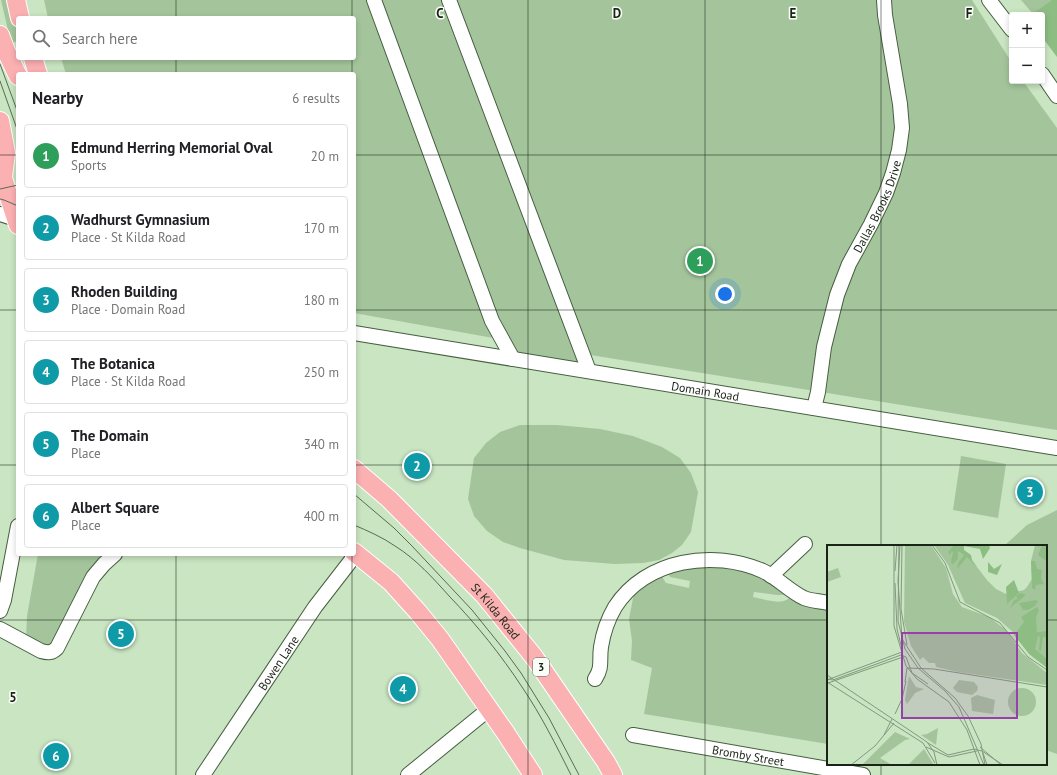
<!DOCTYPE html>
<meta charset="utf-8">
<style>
:root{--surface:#fff;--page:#f6f6f6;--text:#202124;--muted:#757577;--line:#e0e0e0;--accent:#973fab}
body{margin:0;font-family:"PT Sans",sans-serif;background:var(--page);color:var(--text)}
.controls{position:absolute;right:12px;top:12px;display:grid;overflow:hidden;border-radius:4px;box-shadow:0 2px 6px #0003}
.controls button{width:36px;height:36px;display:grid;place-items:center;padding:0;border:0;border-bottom:1px solid var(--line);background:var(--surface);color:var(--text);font:20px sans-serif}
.you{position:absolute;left:725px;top:294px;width:14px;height:14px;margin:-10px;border:3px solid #fff;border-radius:50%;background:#1a73e8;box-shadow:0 0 0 6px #1a73e833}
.badge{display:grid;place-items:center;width:26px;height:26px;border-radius:50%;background:var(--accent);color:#fff;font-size:13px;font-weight:700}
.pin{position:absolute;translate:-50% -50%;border:2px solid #fff;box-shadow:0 1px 4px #0006}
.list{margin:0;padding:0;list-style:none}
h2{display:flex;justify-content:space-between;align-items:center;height:52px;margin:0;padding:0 16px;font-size:17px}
h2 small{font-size:13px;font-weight:400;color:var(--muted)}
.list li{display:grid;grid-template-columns:26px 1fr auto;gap:12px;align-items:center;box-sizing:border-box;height:64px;margin:0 8px 8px;padding:0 8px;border:1px solid var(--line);border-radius:4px}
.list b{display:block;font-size:15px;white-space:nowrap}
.list p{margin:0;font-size:13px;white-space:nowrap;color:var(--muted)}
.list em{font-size:13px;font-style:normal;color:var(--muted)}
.icon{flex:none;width:22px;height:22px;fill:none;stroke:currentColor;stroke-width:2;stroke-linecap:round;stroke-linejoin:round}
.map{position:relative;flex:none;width:1057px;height:775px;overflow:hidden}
.search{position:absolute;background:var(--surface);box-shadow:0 2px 6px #0003;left:16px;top:16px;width:340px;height:44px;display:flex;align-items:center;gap:10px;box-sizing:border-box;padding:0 14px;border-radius:4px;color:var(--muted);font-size:15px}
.panel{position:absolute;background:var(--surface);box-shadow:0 2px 6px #0003;left:16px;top:72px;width:340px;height:484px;border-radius:4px}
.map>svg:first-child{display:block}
.green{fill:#a4c59c}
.forest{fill:#8ebd83}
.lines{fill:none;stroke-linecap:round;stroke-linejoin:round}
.minor-casing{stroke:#465e40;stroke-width:16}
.major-casing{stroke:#fff;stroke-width:20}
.minor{stroke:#fff;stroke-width:14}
.major{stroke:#fbb0b2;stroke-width:18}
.tram{stroke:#5a6b56;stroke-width:1}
.grid{fill:none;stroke:#192417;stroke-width:1;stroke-opacity:0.55}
.labels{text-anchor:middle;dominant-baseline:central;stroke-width:3;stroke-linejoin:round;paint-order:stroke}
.shield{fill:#f9fff8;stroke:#5c665a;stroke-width:1}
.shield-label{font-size:11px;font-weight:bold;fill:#192417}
.street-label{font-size:12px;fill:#192417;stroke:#f9fff8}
.inset-road{fill:none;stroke:#83987e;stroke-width:1}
.view{fill:#973fab;fill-opacity:0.15;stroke:#973fab;stroke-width:2}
.inset-edge{fill:none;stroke:#192417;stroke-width:2}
.grid-label{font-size:13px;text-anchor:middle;font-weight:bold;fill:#192417;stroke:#f9fff8;stroke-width:3;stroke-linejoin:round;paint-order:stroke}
</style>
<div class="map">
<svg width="1057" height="775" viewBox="0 0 1057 775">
<rect width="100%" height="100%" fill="#c9e5c2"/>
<g class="green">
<path d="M1,0H11L18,32V41L11,43Z"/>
<path d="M44,0H972L1012,63V81H1023L1057,128V430L578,353L582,364L515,352L510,341L354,313V74H66L61,58H354V18H48Z"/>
<path d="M1021,0H1057L1042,15H1034Z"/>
<path d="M520,425H557L600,429L633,436L662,447L680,458L691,473L698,492L691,532L682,545L672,553L659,560L643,563L615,564L564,560L520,548L503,542L487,531L474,516L468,499L474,458L486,443L500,432Z"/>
<path d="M961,456L1006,464L998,518L953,510Z"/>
<path d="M1057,510V754L1046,750V546H1004L1027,525Z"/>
<path d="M38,554H110L51,648L26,639L27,616Z"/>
<path d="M710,565L755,573L786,593L784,595H777L754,592L753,597C764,599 783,607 791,596L828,608V744L644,714L652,668L631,660L632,641L629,619L634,593L661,575L666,583L689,588L690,581L670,577L668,572Z"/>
</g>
<path class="forest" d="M1052,0H1057V57L1042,37V15H1031Z"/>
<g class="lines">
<defs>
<g id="minor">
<path d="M374,0L492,321L513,359"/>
<path d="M449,0L589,371"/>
<path d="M989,0L1012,30"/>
<path d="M1042,74L1057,96"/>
<path d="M0,214L16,219"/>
<path id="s1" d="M354,333L1057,448"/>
<path id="s2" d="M814,408L818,392L824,347L837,295L849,264L871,224L886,193L893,173L899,150L902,128L900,104L885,15L884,0"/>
<path d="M771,576L805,544"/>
<path d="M0,611L4,600L18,526"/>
<path d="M0,629L41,651C48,653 52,653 57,648L93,577L104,564L115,554"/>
<path d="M595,679C603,667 599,661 601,647C603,634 608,619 615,607C646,559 714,549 763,571C778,578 789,591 804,598C811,601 820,601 828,603"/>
<path id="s3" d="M633,735L863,775"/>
<path id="s4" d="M203,775L315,607L356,554"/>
<path d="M408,775L489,709"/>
</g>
<g id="major">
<path d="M16,0L20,18"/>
<path d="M0,35L6,51L18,76"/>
<path d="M33,58L38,74"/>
<path d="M0,121L6,153L3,176"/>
<path d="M0,169L18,225"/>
<path id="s5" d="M354,469L389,499L484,595L534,657L606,762L613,775"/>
<path d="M354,552L391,582L418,612L440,639L505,732L533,775"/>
</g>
</defs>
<use href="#minor" class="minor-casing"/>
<use href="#major" class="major-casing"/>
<use href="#minor" class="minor"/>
<use href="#major" class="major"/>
<g class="tram">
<path d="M0,64L18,113"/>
<path d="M0,81L18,132"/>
<path d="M0,189L18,185"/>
<path d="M0,199L4,200L18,206"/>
<path d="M354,494L394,528L412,546L472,610L505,651L521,673L549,718L579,775"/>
<path d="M354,525C368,531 382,537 395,546C416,559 433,578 450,597C477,625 501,655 522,687C541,715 556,745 571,775"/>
</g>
</g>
<path class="grid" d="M176,0V18M352,0V18M528,0V775M705,0V775M881,0V546M176,58V74M352,58V74M0,155H18M354,155H1057M0,310H18M354,310H1057M0,465H18M354,465H1057M176,554V775M352,554V775M0,620H828M1046,620H1057M881,764V775"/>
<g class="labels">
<rect class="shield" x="533" y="658" width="16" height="18" rx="3"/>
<g class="shield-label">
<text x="541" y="667">3</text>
</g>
<g class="street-label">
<text stroke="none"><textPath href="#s2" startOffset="213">Dallas Brooks Drive</textPath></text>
<text stroke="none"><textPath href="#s1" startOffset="356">Domain Road</textPath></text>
<text stroke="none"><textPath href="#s5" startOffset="201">St Kilda Road</textPath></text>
<text stroke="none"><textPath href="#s4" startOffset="135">Bowen Lane</textPath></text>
<text stroke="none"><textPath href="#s3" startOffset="117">Bromby Street</textPath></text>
</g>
</g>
<g transform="translate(827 545)">
<rect width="220" height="220" fill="#c9e5c2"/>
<path d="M78,0H104L119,23L126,49L135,62L162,72L179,85L195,108L220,128V140L131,127L109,122L108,118H102L96,112L93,115L84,101L77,77ZM107,0H133L160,35L169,44L179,49L197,45L200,42L205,34L204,16L208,0H220V117L170,73L138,58L121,20ZM11,23L14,32L0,37V27ZM82,131L89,142L97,144L88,148L80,159L78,155ZM132,135L147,137L151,142L150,146L145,150L130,147L126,143ZM181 157a14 14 0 1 1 28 0a14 14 0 1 1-28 0ZM150,150L168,155L166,169L145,166L144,153ZM111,183L109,200L94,190L100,189ZM68,187L83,194L78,195L53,213L65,220H35ZM97,204L107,220H81Z" fill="#a4c59c"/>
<path d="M127,0H162L163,3L156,14L153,4L137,1V5L144,10L145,15L150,22L140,12L130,24L131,18L137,10L131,6V14L125,20L124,16L126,7L125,6L123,10L121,7ZM215,0H220L219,16L211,10ZM204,16H208L210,24L215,25L214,33L217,39L209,40L208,45L205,43ZM161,17L167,24L175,19L170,30L161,27ZM187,35L192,48L180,59L179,42ZM194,48L199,50L183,63L187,55L191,54L189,51ZM209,55L211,56L208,61L201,65H196L192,58ZM210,62L212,65L209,72L210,87L220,86V93L216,92L214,106H212L213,92L211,91L208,104L220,114V123L202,109L187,90L197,77L194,72Z" fill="#8ebd83"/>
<path class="inset-road" d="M67,0V81L79,121L90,134L122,157L140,185L153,220M72,0L71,76L78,104L91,123L118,146L132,162L157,220M73,0L71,36L75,94L94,123L128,153L141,171L154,199L158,220M75,0L74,64L80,100M105,0L118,18L133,57L173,78L201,112L220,125M68,26L70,0M68,38L70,84L75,104M0,130L100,197L107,207L110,220M0,134L6,135L74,110L79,112L85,128L101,139M0,135L75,107M0,137L96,198L108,218M78,137L80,123L107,124L220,142M1,138L76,112M68,169L75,154L79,136M57,190L65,174M101,198L121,210L147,204L155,206L176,220M99,202L122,212L150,206M153,202L174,220M156,208L160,220M24,220L48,201L67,178"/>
<path class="view" d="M75,88H190V173H75Z"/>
<rect width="220" height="220" class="inset-edge"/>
</g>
<g class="grid-label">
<text x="440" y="18">C</text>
<text x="617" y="18">D</text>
<text x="793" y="18">E</text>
<text x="969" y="18">F</text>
<text x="13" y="702">5</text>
</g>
</svg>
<div class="controls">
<button>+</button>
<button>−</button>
</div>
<div class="you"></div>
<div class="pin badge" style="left:700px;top:261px;background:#2e9e5b">1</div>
<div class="pin badge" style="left:417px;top:466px;background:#0f9aa8">2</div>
<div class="pin badge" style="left:1030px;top:492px;background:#0f9aa8">3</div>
<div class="pin badge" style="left:403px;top:689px;background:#0f9aa8">4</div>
<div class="pin badge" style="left:121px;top:634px;background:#0f9aa8">5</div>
<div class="pin badge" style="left:56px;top:756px;background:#0f9aa8">6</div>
<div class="search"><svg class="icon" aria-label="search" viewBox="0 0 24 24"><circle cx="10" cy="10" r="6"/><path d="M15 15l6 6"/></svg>Search here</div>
<section class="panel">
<h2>Nearby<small>6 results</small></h2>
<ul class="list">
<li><span class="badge" style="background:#2e9e5b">1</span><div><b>Edmund Herring Memorial Oval</b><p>Sports</p></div><em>20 m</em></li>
<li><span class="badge" style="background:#0f9aa8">2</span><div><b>Wadhurst Gymnasium</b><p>Place · St Kilda Road</p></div><em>170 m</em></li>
<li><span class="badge" style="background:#0f9aa8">3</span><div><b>Rhoden Building</b><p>Place · Domain Road</p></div><em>180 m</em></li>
<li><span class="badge" style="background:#0f9aa8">4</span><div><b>The Botanica</b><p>Place · St Kilda Road</p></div><em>250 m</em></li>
<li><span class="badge" style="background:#0f9aa8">5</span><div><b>The Domain</b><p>Place</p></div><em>340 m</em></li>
<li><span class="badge" style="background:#0f9aa8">6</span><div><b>Albert Square</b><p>Place</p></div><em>400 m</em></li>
</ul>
</section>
</div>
